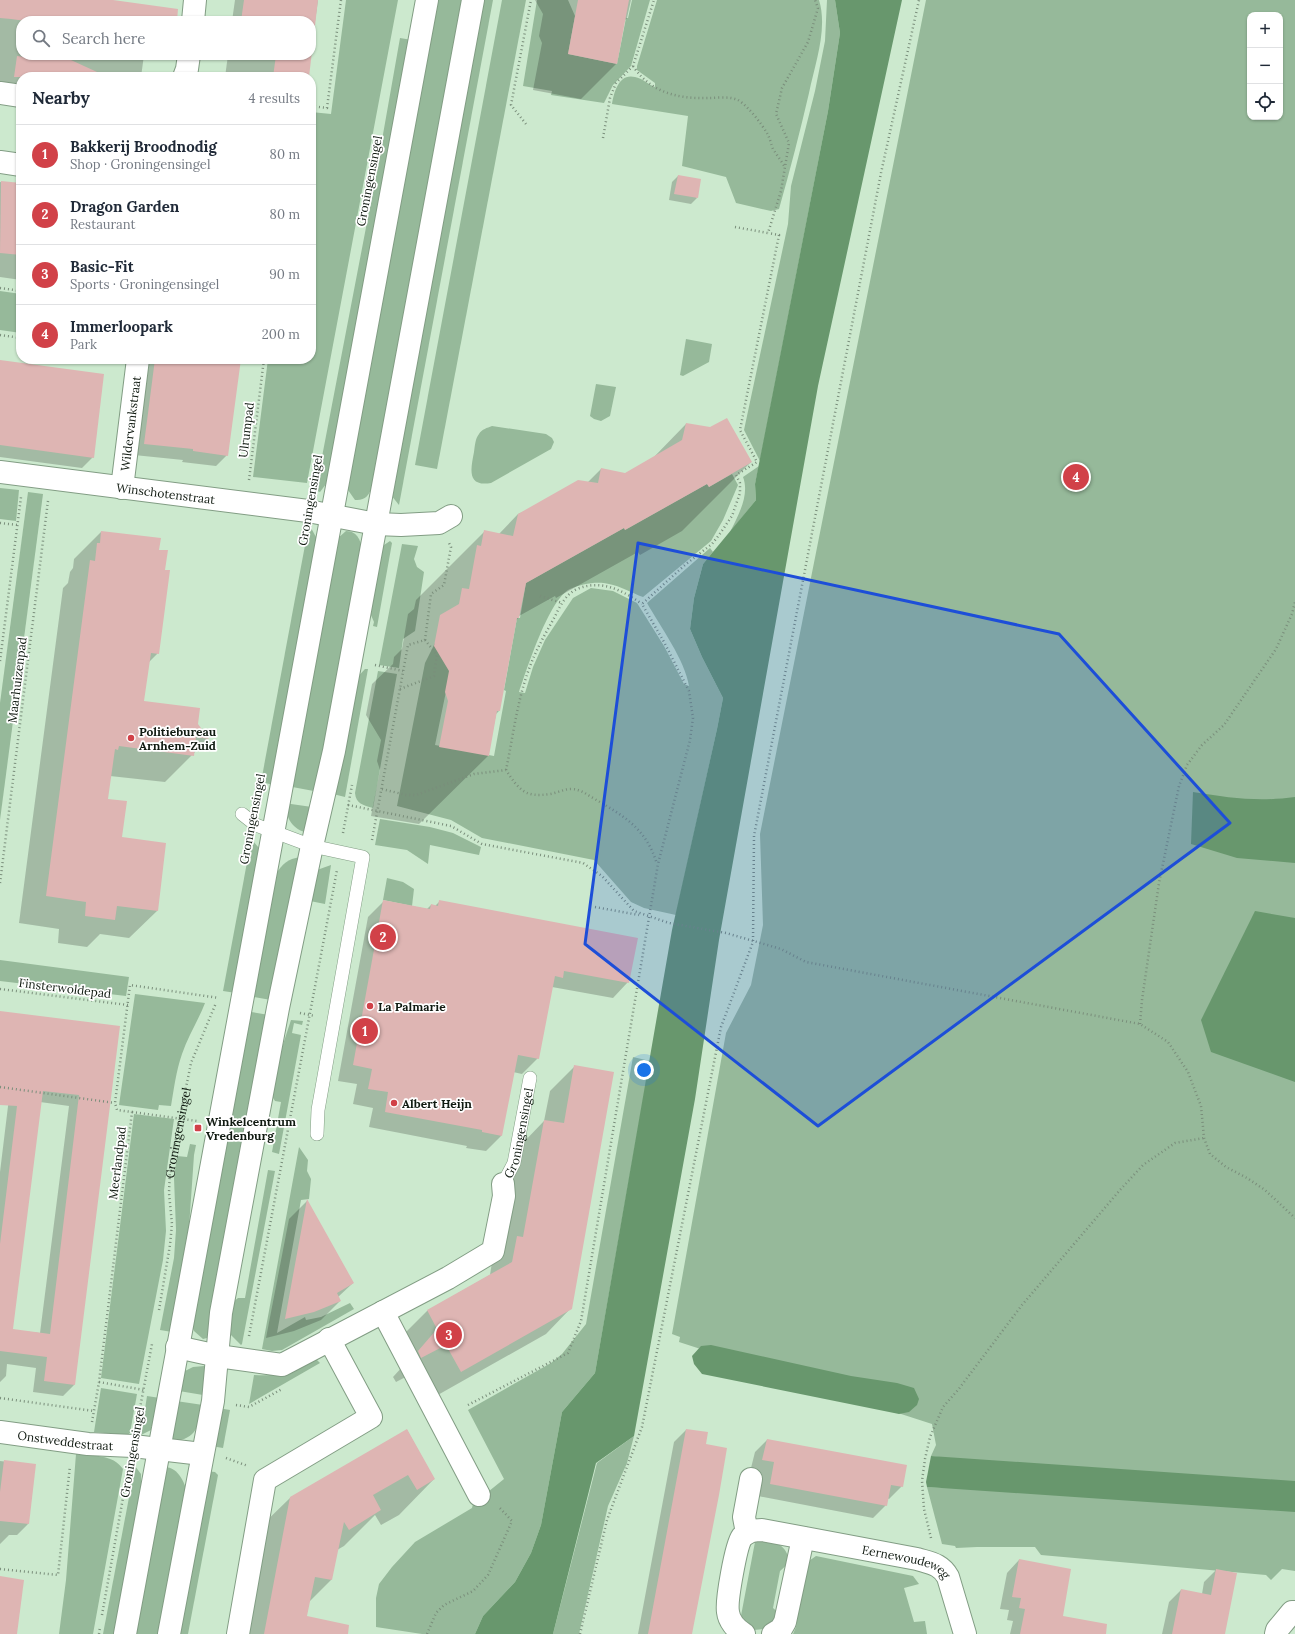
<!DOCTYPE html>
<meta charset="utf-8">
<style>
:root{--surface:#fff;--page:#f2f2f3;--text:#1f2937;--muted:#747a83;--line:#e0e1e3;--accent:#d14148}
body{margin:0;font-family:Lora,serif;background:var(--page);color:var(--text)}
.controls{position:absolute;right:12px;top:12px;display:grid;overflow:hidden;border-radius:8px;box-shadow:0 1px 3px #0004}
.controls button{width:36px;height:36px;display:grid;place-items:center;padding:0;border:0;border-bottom:1px solid var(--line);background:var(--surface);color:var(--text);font:20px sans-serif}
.you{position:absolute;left:644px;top:1070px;width:14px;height:14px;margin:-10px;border:3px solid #fff;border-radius:50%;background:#1a73e8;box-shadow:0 0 0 6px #1a73e833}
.badge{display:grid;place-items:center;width:26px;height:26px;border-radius:50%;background:var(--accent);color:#fff;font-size:13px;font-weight:700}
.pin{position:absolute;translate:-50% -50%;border:2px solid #fff;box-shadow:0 1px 4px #0006}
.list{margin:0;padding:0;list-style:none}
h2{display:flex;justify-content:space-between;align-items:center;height:52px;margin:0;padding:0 16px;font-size:17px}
h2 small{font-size:13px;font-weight:400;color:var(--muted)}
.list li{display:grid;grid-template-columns:26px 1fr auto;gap:12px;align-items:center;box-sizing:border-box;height:60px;padding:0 16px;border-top:1px solid var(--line)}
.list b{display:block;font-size:15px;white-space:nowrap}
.list p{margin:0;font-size:13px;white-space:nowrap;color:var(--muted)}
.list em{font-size:13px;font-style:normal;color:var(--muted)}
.icon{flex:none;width:22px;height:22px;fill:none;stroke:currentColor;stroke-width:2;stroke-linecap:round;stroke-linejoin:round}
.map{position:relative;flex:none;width:1295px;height:1634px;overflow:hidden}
.search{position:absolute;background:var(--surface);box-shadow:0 1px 3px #0004;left:16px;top:16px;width:300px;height:44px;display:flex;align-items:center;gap:10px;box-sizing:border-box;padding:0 14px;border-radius:16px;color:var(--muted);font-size:15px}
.panel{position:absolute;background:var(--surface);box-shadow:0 1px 3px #0004;left:16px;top:72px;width:300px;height:292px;border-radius:16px}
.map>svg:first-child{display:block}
.green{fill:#96b99a;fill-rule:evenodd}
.water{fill:#68976d}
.shadow{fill:#0003;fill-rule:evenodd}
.building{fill:#deb5b3;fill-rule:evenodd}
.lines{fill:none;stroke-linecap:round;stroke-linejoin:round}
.lane-casing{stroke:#829d84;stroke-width:14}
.street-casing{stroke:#829d84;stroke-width:24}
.secondary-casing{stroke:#829d84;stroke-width:24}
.path{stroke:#7a8e7b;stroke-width:2.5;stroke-dasharray:1 3;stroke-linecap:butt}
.lane{stroke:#fff;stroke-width:13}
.street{stroke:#fff;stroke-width:22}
.secondary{stroke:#fff;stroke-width:22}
.marked{fill:#1d4ed8;fill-opacity:0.2;stroke:#1d4ed8;stroke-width:3;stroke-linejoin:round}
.poi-dot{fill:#d14148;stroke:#fff;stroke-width:1.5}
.labels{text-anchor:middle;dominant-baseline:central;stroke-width:3.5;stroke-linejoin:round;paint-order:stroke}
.street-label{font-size:12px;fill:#101a11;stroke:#fff}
.poi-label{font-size:12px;font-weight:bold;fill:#101a11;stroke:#fff;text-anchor:start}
</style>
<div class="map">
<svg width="1295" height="1634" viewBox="0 0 1295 1634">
<rect width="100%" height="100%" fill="#cce9ce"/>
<g class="green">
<path d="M346,0H398L307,483L253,477L268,359H311V112L331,114Z"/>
<path d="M433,0H466L377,465C373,478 374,502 355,500L348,490L346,483Z"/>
<path d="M480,0H493L399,505L391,495Z"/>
<path d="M502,0H526L437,469L415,465Z"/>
<path d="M537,0H568L575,16L568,54L617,64L626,18H628L632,0H650L631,66L613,85L604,103L551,95L552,91L523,86Z"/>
<path d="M657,0H819C828,29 815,64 809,93C800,132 790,170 779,209L771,211L736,203L726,177L682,166L688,116L612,104C614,92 619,73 635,77C642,78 649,85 655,87V83L637,70V66Z"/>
<path d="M827,0H835L840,33L828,111L760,461L744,430L788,224L791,186L815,91L825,41Z"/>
<path d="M926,0H1295V1571L1282,1569L1271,1580L1266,1575L1041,1555L1035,1547H977L956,1548L955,1546L942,1544L927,1487L945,1488L939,1457L931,1456L936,1445L932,1424L679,1342L680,1337L672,1334L726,1033L751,985L763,925L760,834ZM1250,15H1280V117H1250Z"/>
<path d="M400,38L412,40L330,475L326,484L320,492L317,491L316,488L373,191Z"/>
<path d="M0,291L21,294V333L0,330Z"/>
<path d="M686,339L712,344L709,362L683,376L680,375Z"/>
<path d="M596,384L616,387L610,416L601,421L594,419L590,416Z"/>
<path d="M492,426L546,434L552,438L554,442L551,449L491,483C466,487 471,468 474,452C475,446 475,439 479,434C482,429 487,428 492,426Z"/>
<path d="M759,466L755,484L756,500L730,532C738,516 750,495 743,477Z"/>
<path d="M732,474L738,485L723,520L711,541L643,597C632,593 620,586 609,584C597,581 581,584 570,589C549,599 527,669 519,692L525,693L533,667L545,640L573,598L591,588L613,591L637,603L664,646L684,684L689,686C685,660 660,626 647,603L710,548L713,552L703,564L694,598L690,629L702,657L723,698L717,729L676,915L644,908L631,902L594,860L482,838L451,820L397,806L425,663L435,643L459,628L435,745L494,756L506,691L504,690L517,618H520L526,583L624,528L625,530L707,484L709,487Z"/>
<path d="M0,488L19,490L16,521L0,519Z"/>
<path d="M28,492L43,494L0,820V703Z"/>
<path d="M311,528L316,537V541L274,785L261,782L308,529Z"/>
<path d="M346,531C358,531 361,542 363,552L319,792L287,786L337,539Z"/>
<path d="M390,541L392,543L377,627L373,626L374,622L367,606L381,547Z"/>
<path d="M402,544L418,546L414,559L417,567L424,572L415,631L403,639L399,668L379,665Z"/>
<path d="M365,669H368L345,797L333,794L354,681Z"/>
<path d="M378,671L397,674L373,808C363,805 356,804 355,793Z"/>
<path d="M284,803L312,807L305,832C290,828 287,816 284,803Z"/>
<path d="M380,819L430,827L453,833L481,847L479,855L430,845L428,864L407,850L375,845Z"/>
<path d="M251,841H253L259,848V852L236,993L223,991Z"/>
<path d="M300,857L271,1000L248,996L276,874C282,864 288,859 300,857Z"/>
<path d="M331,865L325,904L310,901L317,870Z"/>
<path d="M387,878L403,882L414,889L412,906L383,900Z"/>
<path d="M0,960L129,977L126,996L0,981Z"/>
<path d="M135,994L205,1003C198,1021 188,1036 182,1054C176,1071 174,1089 171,1106L159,1105L158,1110L119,1105Z"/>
<path d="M245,1011L269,1015L207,1338L203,1339L194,1331L190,1321Z"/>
<path d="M291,1020L303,1021L302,1025L294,1023L292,1033L301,1035L279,1154L272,1152L281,1102L275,1101L268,1090Z"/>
<path d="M633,1057L650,1061L595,1373L562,1412L541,1525L531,1553L515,1582L483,1616L475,1634H422L376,1627V1598L379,1584L392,1567L415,1542L472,1508L473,1504L504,1479L468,1410L551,1363L562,1354L586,1324Z"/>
<path d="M134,1114L174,1119L164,1190L166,1231L163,1260L139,1384L101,1378Z"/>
<path d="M190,1144L196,1145L194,1155L188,1242L172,1332L160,1330L174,1258L176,1230L174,1178L177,1156L187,1157Z"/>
<path d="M299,1147L308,1160L307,1171L311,1179L309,1199L301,1200L277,1333L305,1317L306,1320L321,1317L350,1303L354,1309L282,1350L272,1351L262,1349Z"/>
<path d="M268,1170L275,1171L242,1344L241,1345L228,1332V1306L238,1298H245Z"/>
<path d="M316,1359L320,1363L249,1404L254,1375C284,1376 290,1373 316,1359Z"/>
<path d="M204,1366L207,1367L203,1395L179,1391L185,1371L193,1367Z"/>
<path d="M101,1388L137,1394L130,1433L127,1435L94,1432Z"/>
<path d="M147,1396L160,1398L155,1426H151V1430L141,1435Z"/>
<path d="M176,1401L203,1405C198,1430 195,1440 168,1442Z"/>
<path d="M218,1408L230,1410L223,1448L211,1446Z"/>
<path d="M634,1436L627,1463L608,1506L579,1634H553L597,1463Z"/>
<path d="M76,1454C92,1456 113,1454 123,1469L93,1634H59L66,1580Z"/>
<path d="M135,1466L141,1474V1497L116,1634H103Z"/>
<path d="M163,1467C179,1466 186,1485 188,1497L162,1634H130Z"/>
<path d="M206,1471L215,1472L218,1475L188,1634H176Z"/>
<path d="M757,1540C775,1542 785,1542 790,1562L780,1571L773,1608L780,1614L765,1629L754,1630L740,1621L755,1542Z"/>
<path d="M816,1556L913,1576L919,1584L904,1588L914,1622L925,1621L927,1634H793L796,1627L806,1563Z"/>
</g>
<g class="water">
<path d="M835,0H902L818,386L719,940L695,1099L634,1436L596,1463L553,1634H475L483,1616L515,1582L531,1553L541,1525L562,1412L595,1373L672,930L717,729L723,698L702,657L690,629L694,598L703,564L756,500L755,484L828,111L840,33Z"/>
<path d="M1193,792C1230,798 1258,802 1295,797V863L1237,858L1191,844Z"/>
<path d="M1255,911L1295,918V1082L1211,1052L1201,1020Z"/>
<path d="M711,1345L851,1376L897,1383L914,1388L919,1399L917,1405L909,1412L899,1414L702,1374L694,1364L692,1356L701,1346Z"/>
<path d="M931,1456L1295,1481V1512L927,1487L926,1482Z"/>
</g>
<g class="shadow">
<path d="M0,0H101L149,21H21V55H144L141,77H21V92L0,89Z"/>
<path d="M235,0H318L311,51V21H232Z"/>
<path d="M535,0H631L627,18L624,21L617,63L581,99L533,90L542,43L539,36L543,14Z"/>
<path d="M228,55H310L308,77H225Z"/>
<path d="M678,176L697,198L691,204L669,200L672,182Z"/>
<path d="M0,182L21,184V280L0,277Z"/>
<path d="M146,359H240L227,455L216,466L182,462L183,460L134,455Z"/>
<path d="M0,361L93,457L82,468L0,457Z"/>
<path d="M686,424L751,462L682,531L640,555L638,552L556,598L555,596L519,616L516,621L499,711L496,714L488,756L419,824L371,816L380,770L377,761L381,740L366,715L372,684L393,664L394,657L402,649L408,614L414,609L416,600L484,532L499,534L518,514L588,482L601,469L625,474L652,459Z"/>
<path d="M101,532L158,551L164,571L158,653L148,663L143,702L196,724L208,739L165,782L110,776L107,800L121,838L165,844L157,911L129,938L100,934L87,947L58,943L59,929L19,923L63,588L68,583L70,572L73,568L74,559Z"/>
<path d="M384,901L427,909L431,905L435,906L440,901L628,982L613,998L552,987L538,1058L522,1074L513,1072L501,1136L486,1151L466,1148L467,1146L369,1127L373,1108L353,1104L357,1084L338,1081L368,917Z"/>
<path d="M0,1012L119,1027L74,1385L63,1396L33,1392L36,1368L7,1364L6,1376L0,1382V1172L9,1098L0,1097ZM40,1102L69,1106L40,1333L12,1330Z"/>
<path d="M575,1066L571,1308L546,1334L436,1396L421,1369L396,1382L393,1377L413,1355L402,1336L427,1311L490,1275L492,1262L500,1254L520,1146L544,1121L550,1091Z"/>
<path d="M307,1201L353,1283L338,1297L340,1301L321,1320L294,1331L266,1338L289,1219Z"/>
<path d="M407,1430L434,1479L399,1515L381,1525L375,1515L344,1546L337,1550L331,1580L309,1602L306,1617L321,1634H236L254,1533L290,1498Z"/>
<path d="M686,1430L691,1634H638L674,1442Z"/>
<path d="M767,1440L902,1486L889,1499L887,1498L886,1505L873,1518L758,1496L762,1475L750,1472L755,1452Z"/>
<path d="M0,1461L35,1465L28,1524L17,1535H9L0,1544Z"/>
<path d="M1019,1560L1062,1617L1074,1634H1010L1013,1621L1007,1620L1009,1610L1000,1609L1007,1573Z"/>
<path d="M1216,1570L1225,1634H1162L1169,1602L1181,1590L1202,1594L1204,1582Z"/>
</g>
<g class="building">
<path d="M0,0H113L178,9L177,21H26L11,19L0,18Z"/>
<path d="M244,0H318L309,77H273L276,55H311V21H241Z"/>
<path d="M578,0H629L617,64L568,54Z"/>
<path d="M51,55H60L108,77H14L17,56L50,60Z"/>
<path d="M678,175L701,179L698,198L674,194Z"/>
<path d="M1,181L21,183V255L0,253Z"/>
<path d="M155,359H241L228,456L193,451V449L144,444Z"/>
<path d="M0,360L104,374L94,458L0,445Z"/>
<path d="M727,418L752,462L709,487L707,484L625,530L624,528L526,583L519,618H517L500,711H497L489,756L439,747L448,701L445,692L449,671L434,646L440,615L459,604L462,588L469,589L477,545L481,546L484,530L513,536L518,514L578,480L598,483L601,468L625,473L682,440L686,423L710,427Z"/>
<path d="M101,531L161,538L159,550H168L165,570H170L159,654L151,653L144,701L200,708L198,724L209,739L196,737L194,756L119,746L118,750L115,749L108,799L127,801L122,837L166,843L158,911L117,906L115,920L85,916L86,902L46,896L90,560L95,561L97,543H100Z"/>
<path d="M383,900L430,909L431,904L438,906L439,900L638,938L629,983L564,971L563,978L555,976L539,1059L518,1055L502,1136L482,1132V1130L385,1112L388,1092L368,1089L372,1069L353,1065Z"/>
<path d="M0,1011L120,1026L75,1385L44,1381L47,1357L0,1351V1244L17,1106L0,1105ZM43,1091L79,1095L50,1334L13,1329Z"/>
<path d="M574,1065L614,1072L572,1309L461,1372L446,1345L421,1358L418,1351L437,1329L427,1310L512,1262L517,1236L523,1237L544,1120L564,1123Z"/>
<path d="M307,1199L354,1283L337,1293L341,1301L314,1312L285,1319Z"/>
<path d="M407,1429L435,1479L417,1490L408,1475L373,1495L381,1510L349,1530L344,1522L332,1580L315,1577L307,1616L349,1625L348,1634H264L290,1497Z"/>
<path d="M686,1429L708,1432L706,1444L727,1448L719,1495L692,1634H648Z"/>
<path d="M767,1439L907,1465L903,1487L891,1485L887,1506L770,1484L774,1462L762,1460Z"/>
<path d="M4,1460L36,1464L29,1524L0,1521V1492Z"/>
<path d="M1019,1559L1071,1569L1063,1616L1107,1624L1106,1634H1020L1025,1609L1019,1608L1021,1598L1012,1597Z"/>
<path d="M1216,1569L1237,1573L1225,1634H1172L1181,1589L1211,1595Z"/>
<path d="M0,1576L24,1580L17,1634H0Z"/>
</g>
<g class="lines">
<defs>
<g id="lane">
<path d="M242,814L256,825L312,846L363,857L318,1110L317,1134"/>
<path id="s2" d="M503,1184L514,1163L530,1078"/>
</g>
<g id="street">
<path d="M193,21L195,0"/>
<path d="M184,77L187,69L189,55"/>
<path d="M0,93L21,96"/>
<path d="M0,162L21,165"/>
<path id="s3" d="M0,472L308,511L376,524L401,525L439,523L451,516"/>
<path id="s4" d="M122,488L138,359"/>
<path d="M383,1312L479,1495"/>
<path d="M177,1347L218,1356L282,1365L448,1278L493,1251L504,1196L503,1184"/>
<path id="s5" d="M0,1432L88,1444L133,1446L202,1454"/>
<path d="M747,1533L744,1517L751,1479"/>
<path d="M238,1634L265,1480L371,1417L329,1339"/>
<path id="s6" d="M744,1634C736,1629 729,1621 728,1612C726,1601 736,1545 742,1537C748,1531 754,1530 762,1530L917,1559C930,1563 941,1564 948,1577L965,1634"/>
<path d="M773,1634L781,1629L785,1622L803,1538"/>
<path d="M1276,1634L1277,1630L1292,1612H1295"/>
</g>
<g id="secondary">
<path d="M125,1634L427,0"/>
<path d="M169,1634L213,1401L221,1313L278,1008L312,846L334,751L473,0"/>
</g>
</defs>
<use href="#lane" class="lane-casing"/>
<use href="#street" class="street-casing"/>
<use href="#secondary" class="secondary-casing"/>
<g class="path">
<path d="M633,66C650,92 677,99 708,98C717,98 729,96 738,100C748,106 762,124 768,135C770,139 771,144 773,149C777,155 781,161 785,167"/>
<path d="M311,106L327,108L341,0"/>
<path d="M526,124L511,105L531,0"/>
<path d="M603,138L610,98L616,83L633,66L654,0"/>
<path d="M735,227L768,233L781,191L789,143L776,114L782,88L808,42L818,8L815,0"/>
<path d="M0,288L21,291"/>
<path d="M0,335L21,338"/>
<path d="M249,480L264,359"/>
<path d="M0,523L18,525"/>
<path d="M540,596L562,603"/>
<path d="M0,661L21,497"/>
<path d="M375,665L403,671"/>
<path d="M400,689L434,676L437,655L425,640"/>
<path d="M506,770C513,737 517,701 529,669C535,652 544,636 553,620C559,609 564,595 577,589C601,579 622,590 642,604"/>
<path d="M382,789L406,795H416L474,774L506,770C519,790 525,798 550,794C557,793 564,789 571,789C580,789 586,794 593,798C624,816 646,828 657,864"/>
<path d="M348,805L451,826L482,844L583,863L602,876L634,911L669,923L726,933L781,949L806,962L1140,1024L1168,1042L1188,1072L1201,1106L1204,1138L1210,1154L1226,1167L1247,1178L1265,1190L1295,1218"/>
<path d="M343,833L352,785"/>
<path d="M372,840L408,645L425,640L431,594L444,585L451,547L449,543"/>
<path d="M0,883L48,501"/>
<path d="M595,907L639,915"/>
<path d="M0,989L128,1005"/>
<path d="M300,1013L315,1016"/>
<path d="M1140,1024L1142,1000L1159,883L1179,786L1187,765L1202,745L1224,725L1276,649L1292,614L1295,602"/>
<path d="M0,1087L115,1103"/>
<path d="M132,1112L197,1121"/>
<path id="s1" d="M159,1310L170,1245L172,1224L169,1193L170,1169L180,1117L191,1063L216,1003"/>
<path d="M249,1336L337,870"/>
<path d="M99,1382L144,1390"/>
<path d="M0,1398L94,1411"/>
<path d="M236,1405L249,1407L282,1389"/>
<path d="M468,1405L568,1353L581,1321L658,864L690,740L693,718L689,691L664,642L642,604L686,564L712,544L719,535L732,516L740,493V483L736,475L757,462L740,430L779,235L768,233"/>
<path d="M92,1422L99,1382L132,1112L117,1110L115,1103L130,985L219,998"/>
<path d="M137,1424L152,1344"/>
<path d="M226,1458L248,1466"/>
<path d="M931,1538L924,1509L922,1481L925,1459L930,1437L943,1407L958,1390L1022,1305L1120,1190L1143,1165L1175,1143L1204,1138"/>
<path d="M0,1569L58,1575L70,1466"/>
<path d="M102,1615L128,1470"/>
<path d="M99,1634L100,1627"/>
<path d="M427,1634L436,1613L444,1605L473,1591L488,1575L512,1521L498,1506"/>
<path d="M580,1634L607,1520L642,1427L721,1027L753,942L754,836L881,173L919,0"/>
</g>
<use href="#lane" class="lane"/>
<use href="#street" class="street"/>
<use href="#secondary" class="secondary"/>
</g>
<path class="marked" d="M638,543L1059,634L1230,823L818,1126L585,944Z"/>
<g class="poi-dot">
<circle cx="131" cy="738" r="4"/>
<circle cx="370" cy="1006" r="4"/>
<circle cx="394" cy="1103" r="4"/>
<rect x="194" y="1124" width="8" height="8" rx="2"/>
</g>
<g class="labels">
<g class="street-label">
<text transform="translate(369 181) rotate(-79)">Groningensingel</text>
<text stroke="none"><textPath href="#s4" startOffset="65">Wildervankstraat</textPath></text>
<text transform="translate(246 430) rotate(-83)">Ulrumpad</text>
<text stroke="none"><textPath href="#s3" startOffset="167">Winschotenstraat</textPath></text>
<text transform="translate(310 500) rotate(-80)">Groningensingel</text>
<text transform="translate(17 680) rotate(-83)">Maarhuizenpad</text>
<text transform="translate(252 819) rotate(-79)">Groningensingel</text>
<text transform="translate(65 988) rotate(7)">Finsterwoldepad</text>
<text stroke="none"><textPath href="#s2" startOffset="54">Groningensingel</textPath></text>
<text stroke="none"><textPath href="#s1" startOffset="179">Groningensingel</textPath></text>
<text transform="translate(117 1163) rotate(-83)">Meerlandpad</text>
<text stroke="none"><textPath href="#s5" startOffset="66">Onstweddestraat</textPath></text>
<text transform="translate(132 1452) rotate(-80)">Groningensingel</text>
<text stroke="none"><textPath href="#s6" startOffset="275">Eernewoudeweg</textPath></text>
</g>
<g class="poi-label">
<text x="139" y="731">Politiebureau<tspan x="139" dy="14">Arnhem-Zuid</tspan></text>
<text x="378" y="1006">La Palmarie</text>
<text x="402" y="1103">Albert Heijn</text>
<text x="206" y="1121">Winkelcentrum<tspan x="206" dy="14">Vredenburg</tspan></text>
</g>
</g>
</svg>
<div class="controls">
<button>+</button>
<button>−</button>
<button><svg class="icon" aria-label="locate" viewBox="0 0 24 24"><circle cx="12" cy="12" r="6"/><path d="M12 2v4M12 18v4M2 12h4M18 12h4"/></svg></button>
</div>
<div class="you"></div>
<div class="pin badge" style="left:365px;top:1031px">1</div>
<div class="pin badge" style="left:383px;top:937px">2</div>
<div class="pin badge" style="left:449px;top:1335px">3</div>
<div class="pin badge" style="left:1076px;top:477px">4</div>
<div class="search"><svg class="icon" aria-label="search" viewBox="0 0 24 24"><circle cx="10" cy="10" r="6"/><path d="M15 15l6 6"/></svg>Search here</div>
<section class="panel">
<h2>Nearby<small>4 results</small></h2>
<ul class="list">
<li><span class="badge">1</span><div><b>Bakkerij Broodnodig</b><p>Shop · Groningensingel</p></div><em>80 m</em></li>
<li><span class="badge">2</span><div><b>Dragon Garden</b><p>Restaurant</p></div><em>80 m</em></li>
<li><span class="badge">3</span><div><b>Basic-Fit</b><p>Sports · Groningensingel</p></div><em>90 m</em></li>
<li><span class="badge">4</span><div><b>Immerloopark</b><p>Park</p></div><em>200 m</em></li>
</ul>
</section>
</div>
